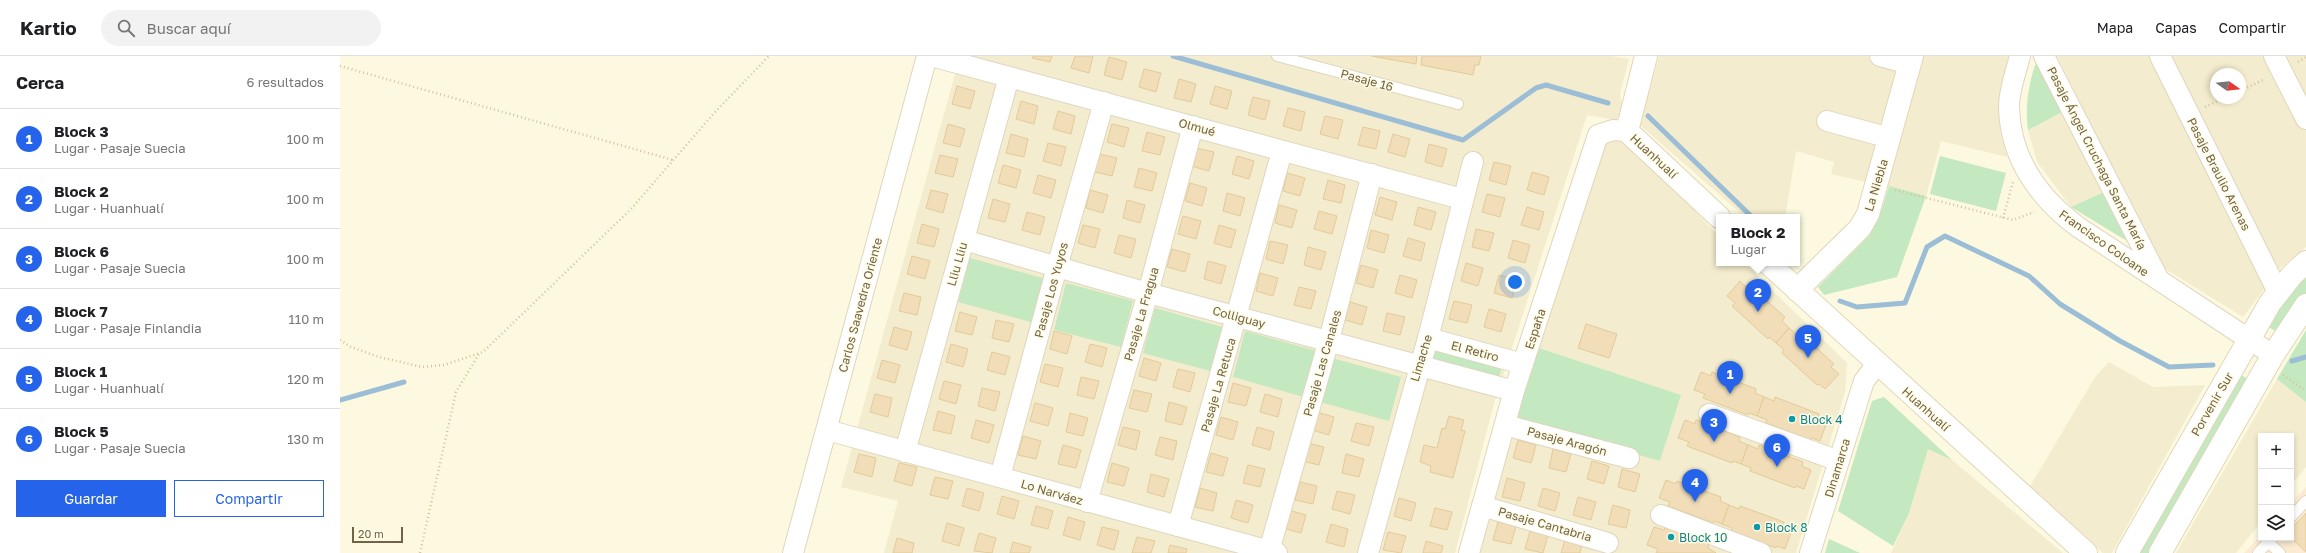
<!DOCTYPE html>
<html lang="es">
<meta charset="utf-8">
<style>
:root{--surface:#fff;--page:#f2f2f2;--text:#202124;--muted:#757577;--line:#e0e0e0;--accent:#2563eb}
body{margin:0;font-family:"Golos Text",sans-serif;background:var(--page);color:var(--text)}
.controls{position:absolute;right:12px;bottom:12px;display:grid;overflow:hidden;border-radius:0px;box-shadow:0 2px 6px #0003}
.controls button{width:36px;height:36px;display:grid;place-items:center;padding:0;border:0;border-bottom:1px solid var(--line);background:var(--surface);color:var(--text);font:20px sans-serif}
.compass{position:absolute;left:1870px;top:12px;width:36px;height:36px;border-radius:50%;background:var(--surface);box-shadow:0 2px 6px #0003;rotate:104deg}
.scale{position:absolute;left:12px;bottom:10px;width:51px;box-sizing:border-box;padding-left:4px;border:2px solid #716248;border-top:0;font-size:11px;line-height:14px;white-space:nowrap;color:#716248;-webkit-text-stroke:3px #fffce5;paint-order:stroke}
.you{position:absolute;left:1175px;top:226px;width:14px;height:14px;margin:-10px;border:3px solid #fff;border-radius:50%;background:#1a73e8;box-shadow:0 0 0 6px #1a73e833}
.badge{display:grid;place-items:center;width:26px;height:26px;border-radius:50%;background:var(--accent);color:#fff;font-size:13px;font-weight:700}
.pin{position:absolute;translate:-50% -33px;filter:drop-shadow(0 1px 2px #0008)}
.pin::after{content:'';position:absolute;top:21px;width:14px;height:12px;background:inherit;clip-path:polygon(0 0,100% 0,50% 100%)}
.popup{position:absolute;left:1376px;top:158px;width:84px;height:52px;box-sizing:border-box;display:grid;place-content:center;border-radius:0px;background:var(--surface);filter:drop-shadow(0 1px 3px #0005);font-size:13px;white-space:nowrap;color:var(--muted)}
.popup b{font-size:15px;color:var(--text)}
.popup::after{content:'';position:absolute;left:50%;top:100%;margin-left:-8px;border:8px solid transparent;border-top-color:var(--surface)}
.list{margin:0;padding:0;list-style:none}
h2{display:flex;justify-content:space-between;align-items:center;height:52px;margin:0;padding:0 16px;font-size:17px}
h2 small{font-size:13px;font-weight:400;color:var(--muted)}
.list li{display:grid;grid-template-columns:26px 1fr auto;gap:12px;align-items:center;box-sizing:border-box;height:60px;padding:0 16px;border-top:1px solid var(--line)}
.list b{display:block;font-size:15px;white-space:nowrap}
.list p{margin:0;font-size:13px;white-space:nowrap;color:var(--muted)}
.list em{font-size:13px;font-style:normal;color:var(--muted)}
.actions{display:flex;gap:8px;padding:12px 16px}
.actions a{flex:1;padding:9px 0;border:1px solid var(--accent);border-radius:0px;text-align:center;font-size:14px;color:var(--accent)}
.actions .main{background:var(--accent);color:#fff}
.icon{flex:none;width:22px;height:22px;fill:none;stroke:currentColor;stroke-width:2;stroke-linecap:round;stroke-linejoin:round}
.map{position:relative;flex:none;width:1966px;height:497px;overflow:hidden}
header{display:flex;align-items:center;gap:24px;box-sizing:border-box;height:56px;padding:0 20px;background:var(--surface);border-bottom:1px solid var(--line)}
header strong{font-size:19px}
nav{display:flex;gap:22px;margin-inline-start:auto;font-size:14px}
.search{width:280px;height:36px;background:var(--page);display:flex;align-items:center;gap:10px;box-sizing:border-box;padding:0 14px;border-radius:22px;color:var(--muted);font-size:15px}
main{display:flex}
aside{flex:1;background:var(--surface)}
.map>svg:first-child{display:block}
.residential{fill:#f3ecce;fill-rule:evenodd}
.commercial{fill:#fcebd3}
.green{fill:#c4e8bf}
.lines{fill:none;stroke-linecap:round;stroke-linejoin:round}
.stream{stroke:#9bbdd6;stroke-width:5}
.building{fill:#f1deb8;stroke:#e3ca98}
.lane-casing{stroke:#dfd6bc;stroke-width:12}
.street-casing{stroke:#dfd6bc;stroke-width:22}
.secondary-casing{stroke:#e1d7b7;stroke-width:24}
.path{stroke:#d5c29c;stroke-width:2.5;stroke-dasharray:1 3;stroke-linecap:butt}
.lane{stroke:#fff;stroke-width:10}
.street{stroke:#fff;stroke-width:20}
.secondary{stroke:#fff;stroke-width:22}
.culture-dot{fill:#0f9aa8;stroke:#fffce5;stroke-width:1.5}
.labels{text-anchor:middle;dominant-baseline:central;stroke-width:3;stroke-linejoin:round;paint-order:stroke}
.street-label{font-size:12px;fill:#716248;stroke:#fffce5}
.culture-label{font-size:12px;fill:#0d838f;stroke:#fffce5;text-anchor:start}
</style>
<header>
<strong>Kartio</strong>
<div class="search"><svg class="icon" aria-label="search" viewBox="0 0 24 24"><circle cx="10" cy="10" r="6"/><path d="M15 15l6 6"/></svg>Buscar aquí</div>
<nav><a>Mapa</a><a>Capas</a><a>Compartir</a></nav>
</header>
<main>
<aside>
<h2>Cerca<small>6 resultados</small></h2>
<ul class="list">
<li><span class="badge">1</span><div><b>Block 3</b><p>Lugar · Pasaje Suecia</p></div><em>100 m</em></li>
<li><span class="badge">2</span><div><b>Block 2</b><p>Lugar · Huanhualí</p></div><em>100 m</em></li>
<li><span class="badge">3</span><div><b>Block 6</b><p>Lugar · Pasaje Suecia</p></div><em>100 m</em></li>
<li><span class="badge">4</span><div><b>Block 7</b><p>Lugar · Pasaje Finlandia</p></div><em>110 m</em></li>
<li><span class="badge">5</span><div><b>Block 1</b><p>Lugar · Huanhualí</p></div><em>120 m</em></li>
<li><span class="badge">6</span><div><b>Block 5</b><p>Lugar · Pasaje Suecia</p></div><em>130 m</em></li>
</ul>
<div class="actions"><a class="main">Guardar</a><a>Compartir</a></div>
</aside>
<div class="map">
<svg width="1966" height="497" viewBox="0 0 1966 497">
<rect width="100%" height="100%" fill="#fcf9e0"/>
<g class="residential">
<path d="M620,0H1271L1289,3L1280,38L1282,48L1277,64L1247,59L1153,351L1115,497H544L558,445L501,431Z"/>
<path d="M1319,0H1671L1659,51L1660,75L1667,101L1601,85L1586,140L1491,118L1494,106L1456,95L1445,161H1405L1300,69Z"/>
<path d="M1717,0H1966V191L1939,213L1903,261L1822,211ZM1876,18H1900V42H1876Z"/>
<path d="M1724,55L1766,135L1731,151L1697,106L1688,74Z"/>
<path d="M1284,78L1379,181V207H1404L1507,307L1505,336L1456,497H1140L1175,365L1320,405L1341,339L1199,292L1267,84Z"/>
<path d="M1769,306L1813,331L1865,329L1772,497H1763L1689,432L1755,321Z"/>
<path d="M1937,323L1966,346V411L1951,429V380H1921V466L1896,497H1836Z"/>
<path d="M1588,392L1612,404L1723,497H1551L1569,457Z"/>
</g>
<path class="commercial" d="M1966,431V497H1904L1921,479V482H1951V447Z"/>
<g class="green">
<path d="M1702,8L1724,55L1688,74C1685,51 1688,31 1695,9Z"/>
<path d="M1600,100L1666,117L1656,155L1590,138Z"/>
<path d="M1549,130L1586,140L1557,221L1484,239L1478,231L1525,184L1541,156Z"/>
<path d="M1766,135L1783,168L1787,185L1731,151Z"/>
<path d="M630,202L706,223L694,267L618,246Z"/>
<path d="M1966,221V238L1959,244L1937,276L1927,270L1950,236Z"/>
<path d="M726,227L793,245L781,291L714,274Z"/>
<path d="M815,252L886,272L874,316L803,297Z"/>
<path d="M1966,274V346L1937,323Z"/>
<path d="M905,275L977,295L964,341L893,321Z"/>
<path d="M1199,292L1341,339L1320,405L1175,365Z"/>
<path d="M1096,295L1161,313L1159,322L1092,304Z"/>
<path d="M992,302L1061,321L1049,365L980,346Z"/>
<path d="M1899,318L1910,324L1812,497H1798Z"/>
<path d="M1544,341L1612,404L1588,393L1569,457L1553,490L1498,455L1532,345Z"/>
<path d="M1489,483L1520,497H1485Z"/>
</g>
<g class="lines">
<g class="stream">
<path d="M833,0L1123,84L1196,32L1206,29L1268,47"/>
<path d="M1308,60L1412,161"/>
<path d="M1500,245L1517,251L1565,247L1587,191L1605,180L1689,220L1720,248L1780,285L1829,311L1873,309"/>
<path d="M1952,305L1966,301"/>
<path d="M0,344L64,326"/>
</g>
</g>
<g class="building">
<path d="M693,0H712L710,6L692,2Z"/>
<path d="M735,0H753L749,17L731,12Z"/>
<path d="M1031,0H1077L1076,8Z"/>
<path d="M1082,0H1141L1139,9H1135L1133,19L1081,9Z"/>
<path d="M769,1L787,6L782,24L764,19Z"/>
<path d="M804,13L821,17L816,36L799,31Z"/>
<path d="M839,23L856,28L851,46L834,42Z"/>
<path d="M617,30L635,35L630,53L612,48Z"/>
<path d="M875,30L892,35L887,53L870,48Z"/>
<path d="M913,41L930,45L925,64L908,59Z"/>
<path d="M681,45L698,50L694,68L676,63Z"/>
<path d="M948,52L965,56L961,75L943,70Z"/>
<path d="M718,55L735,60L731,78L713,73Z"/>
<path d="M985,60L1003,64L998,83L980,78Z"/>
<path d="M608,68L625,73L620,91L603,87Z"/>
<path d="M772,68L789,72L784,91L767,86Z"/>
<path d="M1023,71L1040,75L1036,93L1018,89Z"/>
<path d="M807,76L825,81L820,99L802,95Z"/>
<path d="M671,78L688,83L684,101L666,97Z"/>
<path d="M1053,78L1070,83L1065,101L1048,96Z"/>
<path d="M708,87L726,91L721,110L703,105Z"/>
<path d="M1089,88L1107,93L1102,111L1085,106Z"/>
<path d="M856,92L874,96L869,115L851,110Z"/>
<path d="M759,98L777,102L772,120L755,116Z"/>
<path d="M600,99L618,103L613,121L595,117Z"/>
<path d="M897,100L914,105L909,123L892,118Z"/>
<path d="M1154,106L1171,110L1166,129L1149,124Z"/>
<path d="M663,109L681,114L676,132L658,127Z"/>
<path d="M799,112L817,117L812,135L794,131Z"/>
<path d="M1192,116L1209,121L1204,139L1187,134Z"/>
<path d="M947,117L965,122L960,140L943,135Z"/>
<path d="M698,119L716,124L711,142L693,137Z"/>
<path d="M988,124L1005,129L1001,147L983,143Z"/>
<path d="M850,127L867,132L862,150L845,145Z"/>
<path d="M591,134L608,138L603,157L586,152Z"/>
<path d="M750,134L768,139L763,157L746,152Z"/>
<path d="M887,137L905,142L900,160L883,155Z"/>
<path d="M1147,138L1165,142L1160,161L1142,156Z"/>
<path d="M1040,141L1057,146L1052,164L1035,159Z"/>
<path d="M653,143L670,148L665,166L648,162Z"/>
<path d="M787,144L805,149L800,167L783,162Z"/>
<path d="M939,149L957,154L952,172L935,167Z"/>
<path d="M1078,151L1096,156L1091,174L1074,169Z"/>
<path d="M1187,151L1204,156L1199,174L1181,169Z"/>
<path d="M979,155L997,160L992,178L974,173Z"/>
<path d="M687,156L705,161L700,179L682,174Z"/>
<path d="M843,160L861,165L856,183L838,178Z"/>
<path d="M582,168L599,173L594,191L577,187Z"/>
<path d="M743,169L760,173L755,192L738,187Z"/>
<path d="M879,169L896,174L891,192L874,187Z"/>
<path d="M1136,173L1154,177L1149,195L1132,191Z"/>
<path d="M1031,174L1049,179L1044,197L1027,192Z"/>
<path d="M779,179L796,183L791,202L774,197Z"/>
<path d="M1068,182L1085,187L1081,205L1063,200Z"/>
<path d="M1173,184L1190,189L1185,207L1168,202Z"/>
<path d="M930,185L948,189L943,208L926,203Z"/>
<path d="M968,191L986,196L981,214L964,209Z"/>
<path d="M832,193L850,198L845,216L827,211Z"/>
<path d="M572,200L590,205L585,223L567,218Z"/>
<path d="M868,205L886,210L881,228L864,223Z"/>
<path d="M1126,207L1143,212L1138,230L1121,225Z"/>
<path d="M1021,209L1038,214L1033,232L1016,227Z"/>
<path d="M920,217L938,222L933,240L916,235Z"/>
<path d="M1060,219L1077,224L1072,242L1055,237Z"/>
<path d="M1159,219L1177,224L1172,242L1154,237Z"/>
<path d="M1400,225L1407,232L1410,230L1445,261L1442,265L1449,272L1436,287L1429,281L1428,283L1392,250L1395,247L1387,240Z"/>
<path d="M959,231L976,235L971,253L954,249Z"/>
<path d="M564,237L581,241L577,259L559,255Z"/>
<path d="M1114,245L1132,249L1127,267L1109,263Z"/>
<path d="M1010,246L1027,251L1022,269L1005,264Z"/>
<path d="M1149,253L1166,258L1161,276L1144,271Z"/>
<path d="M620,256L637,261L632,279L615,275Z"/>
<path d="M1047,257L1065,261L1060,279L1043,275Z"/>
<path d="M656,264L674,268L669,286L652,282Z"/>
<path d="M1246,268L1277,278L1269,302L1238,292Z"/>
<path d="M554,271L572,276L567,294L549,289Z"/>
<path d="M1449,272L1457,279L1459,276L1494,308L1491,311L1499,318L1485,333L1479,328L1477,329L1442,297L1444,294L1436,287Z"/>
<path d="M714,275L732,280L727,298L710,293Z"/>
<path d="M611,288L628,293L623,311L606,306Z"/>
<path d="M750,288L767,292L762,311L745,306Z"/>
<path d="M652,296L670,301L665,319L647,314Z"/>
<path d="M804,302L821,307L816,325L799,320Z"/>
<path d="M542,304L560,309L555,327L537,322Z"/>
<path d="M705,308L723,312L718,331L700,326Z"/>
<path d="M838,313L855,317L850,336L833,331Z"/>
<path d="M1361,316L1371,320L1372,316L1416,333L1415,337L1424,341L1417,360L1409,357L1408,359L1363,342L1365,338L1354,334Z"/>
<path d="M741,321L759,325L754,343L737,339Z"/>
<path d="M604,325L621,329L616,348L599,343Z"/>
<path d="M893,327L911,332L906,350L888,346Z"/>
<path d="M642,332L660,336L655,355L638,350Z"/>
<path d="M794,334L812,338L807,356L789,352Z"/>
<path d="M535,338L552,342L548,361L530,356Z"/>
<path d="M925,338L942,343L938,361L920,356Z"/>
<path d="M1424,341L1434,345L1435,341L1479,358L1478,362L1487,366L1480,385L1472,382L1471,384L1426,367L1427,364L1417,360Z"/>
<path d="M829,346L847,351L842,369L825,365Z"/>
<path d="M695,347L713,352L708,370L690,365Z"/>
<path d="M598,355L615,360L611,378L593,374Z"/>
<path d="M977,356L994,361L989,379L972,374Z"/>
<path d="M730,357L748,362L743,380L726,376Z"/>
<path d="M1109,360L1124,364L1121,374L1125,375L1113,422L1090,416L1091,410L1080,406L1084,389L1097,392L1102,372L1105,373Z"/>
<path d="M881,361L898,366L893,384L876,379Z"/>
<path d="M636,364L654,369L649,387L631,382Z"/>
<path d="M1345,364L1355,368L1356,364L1400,381L1399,385L1408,389L1401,408L1393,405L1392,407L1347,390L1349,386L1338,382Z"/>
<path d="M1016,367L1034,371L1029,390L1011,385Z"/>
<path d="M783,371L800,375L796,394L778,389Z"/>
<path d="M917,371L934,376L930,394L912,389Z"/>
<path d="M683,380L701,385L696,403L678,399Z"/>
<path d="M820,381L837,385L833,404L815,399Z"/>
<path d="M1178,384L1196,389L1191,407L1173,402Z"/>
<path d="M967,387L984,391L979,409L962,405Z"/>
<path d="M723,389L741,394L736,412L718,408Z"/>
<path d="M1408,389L1418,393L1419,389L1463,406L1462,410L1471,414L1464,433L1456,430L1455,432L1410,415L1411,412L1401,408Z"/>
<path d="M1213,393L1231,398L1226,416L1209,412Z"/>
<path d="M871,397L888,402L883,420L866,416Z"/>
<path d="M519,398L536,402L532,421L514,416Z"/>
<path d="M1006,398L1024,403L1019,421L1002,417Z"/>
<path d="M1252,405L1269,410L1264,428L1247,423Z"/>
<path d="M559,407L577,411L572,430L554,425Z"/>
<path d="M772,407L789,412L784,430L767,426Z"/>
<path d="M908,409L925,413L920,431L903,427Z"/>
<path d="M1282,413L1300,418L1295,436L1278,431Z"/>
<path d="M811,418L829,423L824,441L807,436Z"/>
<path d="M595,421L613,425L608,443L590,439Z"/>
<path d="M1167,422L1185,427L1180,445L1162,441Z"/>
<path d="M1326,424L1336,428L1337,425L1381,441L1380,445L1389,449L1382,468L1374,465L1373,467L1328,450L1330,446L1319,442Z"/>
<path d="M960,426L977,430L973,448L955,444Z"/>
<path d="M627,432L644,437L639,455L622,450Z"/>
<path d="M860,432L877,437L873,455L855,451Z"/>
<path d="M1203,432L1220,437L1215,455L1198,450Z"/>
<path d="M997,435L1015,439L1010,458L992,453Z"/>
<path d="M662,440L679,445L674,463L657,458Z"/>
<path d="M1238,441L1256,446L1251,464L1233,459Z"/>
<path d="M1059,442L1076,447L1071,465L1054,460Z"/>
<path d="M896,444L913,449L908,467L891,462Z"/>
<path d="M1273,449L1290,454L1286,472L1268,468Z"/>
<path d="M1389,449L1399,453L1400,450L1444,466L1443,470L1452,474L1445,493L1437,490L1436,492L1391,475L1392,472L1382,468Z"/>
<path d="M696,450L713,455L708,473L691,469Z"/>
<path d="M1095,452L1112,456L1107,474L1090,470Z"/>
<path d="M948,454L966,459L961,477L943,472Z"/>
<path d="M1966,457V496L1951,482V473Z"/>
<path d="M728,461L745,466L740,484L723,479Z"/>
<path d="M1158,466L1176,470L1171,488L1153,484Z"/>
<path d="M607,467L624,472L619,490L602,485Z"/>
<path d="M991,468L1008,473L1004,491L986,486Z"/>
<path d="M762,471L779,475L774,494L757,489Z"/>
<path d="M1314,471L1324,474L1325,471L1369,488L1368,492L1376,497H1316L1318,493L1307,489Z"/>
<path d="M1190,475L1208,479L1203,497L1185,493Z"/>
<path d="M1048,476L1066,480L1061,497L1043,494Z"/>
<path d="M639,477L656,482L652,497L634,495Z"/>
<path d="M797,481L815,485L811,497H792Z"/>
<path d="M557,482L574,487L572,497H553Z"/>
<path d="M1225,484L1242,489L1240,497H1221Z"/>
<path d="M1086,485L1103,490L1101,497H1083Z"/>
<path d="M673,486L691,491L689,497H670Z"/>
<path d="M830,489L847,493L846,497H828Z"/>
</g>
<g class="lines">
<defs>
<g id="lane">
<path d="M937,0L1118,48"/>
<path d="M1951,461L1966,445"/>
<path d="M1928,486L1940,497"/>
<path d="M1918,497L1932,482"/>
</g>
<g id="street">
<path d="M591,0L1122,143"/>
<path d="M1540,0L1570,8"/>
<path d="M1680,0C1676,16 1669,34 1669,51C1670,102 1699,142 1738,171L1933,299"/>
<path d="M1704,0L1819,224"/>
<path d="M1820,0L1938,236"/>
<path d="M1934,0L1966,63"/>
<path d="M1487,65L1550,82"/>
<path d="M624,184L808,237L1174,335"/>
<path d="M1088,282L1183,308"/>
<path d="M1369,358L1499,405"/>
<path d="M1165,369L1289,402"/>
<path d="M487,374L937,497"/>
<path d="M565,396L669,21"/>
<path d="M660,421L717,211L764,46"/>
<path d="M747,446L808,237L853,70"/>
<path d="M1142,450L1268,487"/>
<path d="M1321,459L1421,497"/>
<path d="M838,470L942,95"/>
<path d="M929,495L989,284L1032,118"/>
<path d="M453,497L587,0"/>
<path d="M1028,497L1088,282L1133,106"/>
<path d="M1129,497L1174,335L1258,79L1273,74L1287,75"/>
<path d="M1470,497L1524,325L1537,308"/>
</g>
<g id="secondary">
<path d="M1306,0L1287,75L1379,161"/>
<path d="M1428,207L1746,497"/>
<path d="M1457,234L1520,172L1528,158L1572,0"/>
<path d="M1787,497L1930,247L1952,219L1966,206"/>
<path d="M1820,497L1933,299L1966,249"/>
</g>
</defs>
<use href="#lane" class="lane-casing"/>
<use href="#street" class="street-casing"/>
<use href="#secondary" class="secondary-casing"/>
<g class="path">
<path d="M1958,6L1966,1"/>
<path d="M0,10L333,104"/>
<path d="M1900,35L1925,23"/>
<path d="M1865,51L1884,42"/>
<path d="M1555,134L1673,164L1694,156"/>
<path d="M1663,162L1673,126"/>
<path d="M0,284L11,291L39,301L82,311L104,309L143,296L291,153L375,56L429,0"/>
<path d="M1943,319L1966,335"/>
<path d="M80,497L116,336L139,298"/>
</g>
<use href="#lane" class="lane"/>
<use href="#street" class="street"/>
<use href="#secondary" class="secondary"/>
</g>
<g class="culture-dot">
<circle cx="1452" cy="363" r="4"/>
<circle cx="1417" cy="471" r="4"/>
<circle cx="1331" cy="481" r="4"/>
</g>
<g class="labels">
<g class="street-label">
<text transform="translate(1027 24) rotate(15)">Pasaje 16</text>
<text transform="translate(857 71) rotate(15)">Olmué</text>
<text transform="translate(1314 100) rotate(43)">Huanhualí</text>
<text transform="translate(1757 102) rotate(63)">Pasaje Ángel Cruchaga Santa María</text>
<text transform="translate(1879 118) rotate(63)">Pasaje Braulio Arenas</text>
<text transform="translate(1536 129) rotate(-73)">La Niebla</text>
<text transform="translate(1764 187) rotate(35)">Francisco Coloane</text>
<text transform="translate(617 208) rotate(-74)">Lliu Lliu</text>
<text transform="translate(711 234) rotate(-75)">Pasaje Los Yuyos</text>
<text transform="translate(520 249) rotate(-75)">Carlos Saavedra Oriente</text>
<text transform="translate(801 258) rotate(-74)">Pasaje La Fragua</text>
<text transform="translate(899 261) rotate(15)">Colliguay</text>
<text transform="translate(1195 273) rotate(-72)">España</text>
<text transform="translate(1135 295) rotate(15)">El Retiro</text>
<text transform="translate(1081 302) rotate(-73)">Limache</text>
<text transform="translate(982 307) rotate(-74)">Pasaje Las Canales</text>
<text transform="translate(878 329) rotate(-74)">Pasaje La Retuca</text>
<text transform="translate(1872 348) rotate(-60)">Porvenir Sur</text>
<text transform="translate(1586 353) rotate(42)">Huanhualí</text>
<text transform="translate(1227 385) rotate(15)">Pasaje Aragón</text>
<text transform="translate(1497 412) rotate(-73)">Dinamarca</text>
<text transform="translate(712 436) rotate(16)">Lo Narváez</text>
<text transform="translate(1205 468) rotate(16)">Pasaje Cantabria</text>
</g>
<g class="culture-label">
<text x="1460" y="363">Block 4</text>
<text x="1425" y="471">Block 8</text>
<text x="1339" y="481">Block 10</text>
</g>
</g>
</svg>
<div class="controls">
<button>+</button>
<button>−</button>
<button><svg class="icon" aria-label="layers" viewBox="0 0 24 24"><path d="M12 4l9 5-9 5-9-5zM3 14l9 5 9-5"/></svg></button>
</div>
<svg class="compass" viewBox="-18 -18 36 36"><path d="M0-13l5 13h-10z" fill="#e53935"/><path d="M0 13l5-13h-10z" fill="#757577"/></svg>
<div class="scale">20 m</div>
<div class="you"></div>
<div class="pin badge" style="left:1390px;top:338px">1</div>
<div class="pin badge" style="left:1418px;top:256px">2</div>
<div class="popup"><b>Block 2</b>Lugar</div>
<div class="pin badge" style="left:1374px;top:386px">3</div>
<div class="pin badge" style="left:1355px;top:446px">4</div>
<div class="pin badge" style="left:1468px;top:302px">5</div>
<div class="pin badge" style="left:1437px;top:411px">6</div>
</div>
</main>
